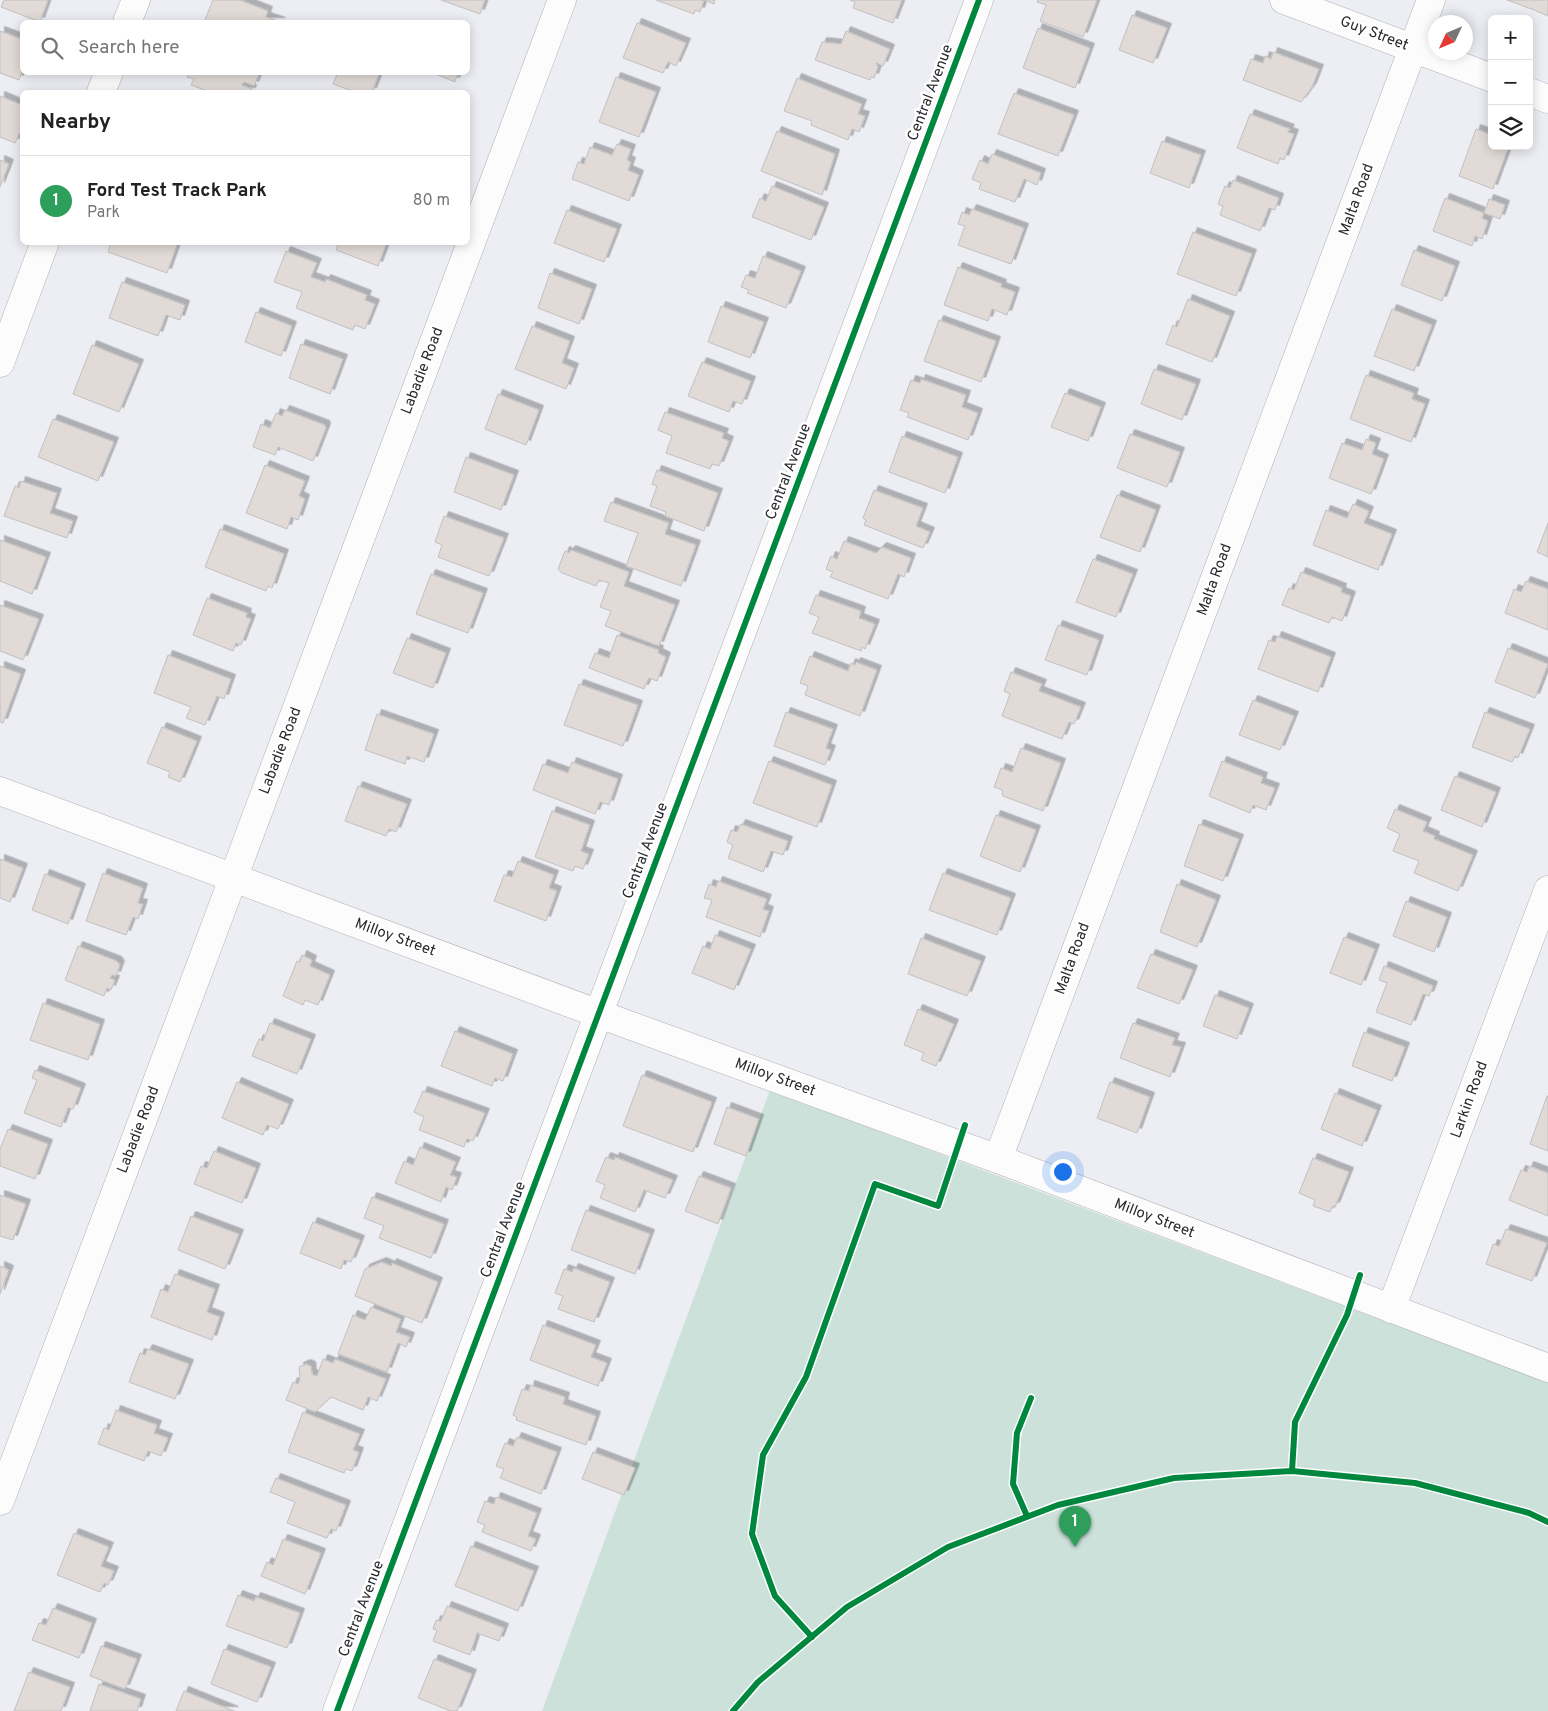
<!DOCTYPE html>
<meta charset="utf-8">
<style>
:root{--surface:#fff;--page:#f6f6f6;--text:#222;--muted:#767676;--line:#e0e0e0;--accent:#6e6f73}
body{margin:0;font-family:Overpass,sans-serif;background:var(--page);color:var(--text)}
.controls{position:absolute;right:15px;top:15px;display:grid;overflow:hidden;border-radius:8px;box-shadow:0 2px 12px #0003}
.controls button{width:45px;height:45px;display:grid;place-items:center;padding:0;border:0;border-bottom:1px solid var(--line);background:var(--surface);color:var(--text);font:25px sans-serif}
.compass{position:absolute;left:1428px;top:15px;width:45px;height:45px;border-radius:50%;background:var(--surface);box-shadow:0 2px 12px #0003;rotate:226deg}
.you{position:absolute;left:1062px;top:1171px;width:18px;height:18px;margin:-12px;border:4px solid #fff;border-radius:50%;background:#1a73e8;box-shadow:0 0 0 8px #1a73e833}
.badge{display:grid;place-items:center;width:32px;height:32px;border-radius:50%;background:var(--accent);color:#fff;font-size:16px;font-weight:700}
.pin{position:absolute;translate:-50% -41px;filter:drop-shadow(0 1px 2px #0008)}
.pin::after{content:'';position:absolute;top:26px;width:18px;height:15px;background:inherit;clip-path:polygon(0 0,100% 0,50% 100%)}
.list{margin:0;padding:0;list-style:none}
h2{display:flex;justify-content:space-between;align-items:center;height:65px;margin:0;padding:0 20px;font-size:21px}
h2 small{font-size:16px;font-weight:400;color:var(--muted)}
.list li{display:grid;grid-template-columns:32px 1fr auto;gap:15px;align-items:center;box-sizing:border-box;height:90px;padding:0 20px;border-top:1px solid var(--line)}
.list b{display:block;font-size:19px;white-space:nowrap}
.list p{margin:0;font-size:16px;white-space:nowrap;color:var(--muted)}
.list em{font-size:16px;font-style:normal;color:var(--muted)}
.icon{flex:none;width:28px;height:28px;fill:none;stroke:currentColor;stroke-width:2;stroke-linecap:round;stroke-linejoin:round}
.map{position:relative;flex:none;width:1548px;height:1711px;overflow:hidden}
.search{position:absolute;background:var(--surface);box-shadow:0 2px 12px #0003;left:20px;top:20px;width:450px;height:55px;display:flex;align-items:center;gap:12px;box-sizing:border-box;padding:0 18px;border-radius:8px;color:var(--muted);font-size:19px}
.panel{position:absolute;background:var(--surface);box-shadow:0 2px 12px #0003;left:20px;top:90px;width:450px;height:155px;border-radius:8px}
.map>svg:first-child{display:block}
.green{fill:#cbe1d9}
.building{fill:#e1dad6;stroke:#c1c0c1;filter:url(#shadow)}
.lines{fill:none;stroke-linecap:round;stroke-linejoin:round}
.street-casing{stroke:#afb0b5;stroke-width:29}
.street{stroke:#fcfcfd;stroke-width:28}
.cycleway-casing{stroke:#fff;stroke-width:9}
.cycleway{stroke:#00873e;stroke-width:6}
.labels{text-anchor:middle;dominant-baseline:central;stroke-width:5;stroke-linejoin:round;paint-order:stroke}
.street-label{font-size:15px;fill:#292a2e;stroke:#fff}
</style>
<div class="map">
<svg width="1548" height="1711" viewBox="0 0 1548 1711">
<defs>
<filter id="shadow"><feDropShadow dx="4.5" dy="-4.5" stdDeviation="0" flood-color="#0004"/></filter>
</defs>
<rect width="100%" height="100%" fill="#edeef4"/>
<path class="green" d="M770,1090L1548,1383V1711H542Z"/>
<g class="building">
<path d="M4,0H48L40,22L1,7Z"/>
<path d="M213,0H240L268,11L266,17L281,22H204Z"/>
<path d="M441,0H485L480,14Z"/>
<path d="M656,0H715L714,4L704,0L700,12L695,10L694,14Z"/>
<path d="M850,0H902L893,23L853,8L855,2Z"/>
<path d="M1038,0H1097L1083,37L1040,21L1046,5L1037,2Z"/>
<path d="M1507,0H1548V16L1534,10Z"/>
<path d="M1132,15L1167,28L1153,63L1119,50Z"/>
<path d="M637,23L686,43L676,66L668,62L663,73L623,58Z"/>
<path d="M1038,28L1090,48L1075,88L1023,68Z"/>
<path d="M0,31L22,39V72L19,80L0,73Z"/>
<path d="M846,31L890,49L883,66L876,63L878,67L874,78L871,77L870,80L815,60L822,42L841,44Z"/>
<path d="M1273,52L1319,69L1312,87L1301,102L1243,80L1251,59L1263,63L1265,56L1271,59Z"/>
<path d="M189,72H255L259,74L254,86L244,82L242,85L252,89L251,92H210L191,85L194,79L187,77Z"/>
<path d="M338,72H380L372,92H355L333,84Z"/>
<path d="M431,72H458L455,82Z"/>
<path d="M616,77L656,92L639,137L599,122Z"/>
<path d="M797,78L862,104L858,114L865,116L859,132L852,129L848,140L811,125L812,121L784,111Z"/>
<path d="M1014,93L1074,115L1058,156L998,134Z"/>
<path d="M0,96L22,105V133L20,132L15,143L0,137Z"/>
<path d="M1250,114L1290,129L1288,132L1294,134L1284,160L1280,158L1278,164L1237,148Z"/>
<path d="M1476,129L1492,135V146H1509L1493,189L1459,176Z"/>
<path d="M777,131L835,154L822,195L761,171Z"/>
<path d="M1162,141L1201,155L1189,188L1150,173Z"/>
<path d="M617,144L631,149L627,160L631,162L628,170L639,175L629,201L572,179L578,162L584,164L590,147L612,155Z"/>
<path d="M992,154L1041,173L1037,185L1024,179L1015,202L979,189L981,183L972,179L980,160L988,164Z"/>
<path d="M0,160L9,164L0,187Z"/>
<path d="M1233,180L1279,198L1275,210L1269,208L1260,231L1220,215L1223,206L1218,204L1225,186L1230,188Z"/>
<path d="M772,186L824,207L811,240L752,217L760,198L766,201Z"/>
<path d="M1445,198L1484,213L1489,199L1505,205L1500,219L1484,213L1482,218L1488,221L1482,239L1475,236L1472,246L1433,231Z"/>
<path d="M972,209L1024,228L1011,264L958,245L965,226L958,224L962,212L969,215Z"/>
<path d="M567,210L617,229L604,262L554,243Z"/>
<path d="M1193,232L1252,254L1236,296L1177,274Z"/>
<path d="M111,242H178L167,273L108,252Z"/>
<path d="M335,242H387L378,266L336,250L338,244Z"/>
<path d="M1414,250L1455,266L1442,301L1401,285Z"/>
<path d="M286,251L317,263L311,277L325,282L326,279L367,295L365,300L375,304L365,329L355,325L353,330L296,308L302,292L274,282Z"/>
<path d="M763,256L801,271L786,308L747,293L749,290L741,287L746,275L755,278Z"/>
<path d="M958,267L1002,284L1001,287L1015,292L1007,315L992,309L988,321L944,305Z"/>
<path d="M550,273L592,289L579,324L538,308Z"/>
<path d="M122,282L185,305L180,320L166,315L158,336L109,318Z"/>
<path d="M1188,299L1230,316L1212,362L1166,344L1173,325L1177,327Z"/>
<path d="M721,306L764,322L750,358L708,342Z"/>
<path d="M1392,309L1432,325L1414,371L1374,356Z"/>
<path d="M256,312L292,326L281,356L245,342Z"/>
<path d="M939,320L996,341L981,382L924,361Z"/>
<path d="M532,326L570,341L562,363L574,368L566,389L515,369Z"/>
<path d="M301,344L343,359L330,394L289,378Z"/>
<path d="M92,345L139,364L119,412L73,394Z"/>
<path d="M702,362L751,381L742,404L733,401L729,412L688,396Z"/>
<path d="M1154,369L1196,384L1182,420L1141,404Z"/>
<path d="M1366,375L1414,393L1412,399L1425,404L1411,442L1350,419Z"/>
<path d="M921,379L966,395L962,407L978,413L968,440L907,417L909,413L900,410L911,380L920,383Z"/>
<path d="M1065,393L1101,407L1088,441L1051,427Z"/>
<path d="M498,394L539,410L526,445L485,429Z"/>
<path d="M285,410L325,425L326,428L313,461L278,447L275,455L253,447L261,424L270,428L276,413L282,416Z"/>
<path d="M665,412L724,433L722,438L729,441L719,466L712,464L710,469L666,453L672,436L658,430Z"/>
<path d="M53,419L114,442L98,481L38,457Z"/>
<path d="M1130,434L1180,452L1167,487L1117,468Z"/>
<path d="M902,436L958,457L945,493L889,472Z"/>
<path d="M1366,439L1376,443L1372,454L1384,459L1371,494L1329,478L1342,443L1362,450Z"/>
<path d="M466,457L514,475L501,510L454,492Z"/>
<path d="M265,465L305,481L299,496L305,499L298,520L291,517L287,529L246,513Z"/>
<path d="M657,470L718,493L704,531L665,516L666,512L650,506L657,486L652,484Z"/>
<path d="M21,481L57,493L50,513L73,521L67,538L4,516L15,486L19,488Z"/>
<path d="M874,490L923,508L916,526L930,532L923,548L864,525L866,520L863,518Z"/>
<path d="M1117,495L1156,510L1140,552L1100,537Z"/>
<path d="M611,502L669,523L665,534L696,545L681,586L626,566L638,533L604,521Z"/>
<path d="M1353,504L1369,511L1364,523L1392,534L1378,570L1313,545L1326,510L1347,518Z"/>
<path d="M444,516L504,538L489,576L438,557L442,545L435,542Z"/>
<path d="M1548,523V557L1537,552Z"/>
<path d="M220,529L284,554L272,588L268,586L266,591L205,567Z"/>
<path d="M0,540L46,557L32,594L0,581Z"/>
<path d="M844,541L876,553L882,547L911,558L904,577L898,574L888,599L830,577L833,572L826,569L831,556L837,559Z"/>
<path d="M571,550L629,572L624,586L675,605L659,646L605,626L611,611L600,607L609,583L599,580L596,586L562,573L558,569L565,551L569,553Z"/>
<path d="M1093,559L1133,574L1116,617L1076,602Z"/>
<path d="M1301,572L1342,588L1341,592L1351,596L1342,621L1332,617L1329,623L1282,605L1289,588L1294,590Z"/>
<path d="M431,574L483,593L468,633L416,614Z"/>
<path d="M1526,581L1548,589V630L1505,613L1514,589L1521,592Z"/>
<path d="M816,595L861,611L859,618L875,624L865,649L862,647L861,651L812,633L819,617L809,613Z"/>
<path d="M207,598L247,613L246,617L251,619L241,645L236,643L233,651L193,635Z"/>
<path d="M0,605L39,619L23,660L0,651Z"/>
<path d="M1058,625L1099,640L1087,675L1045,660Z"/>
<path d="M617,635L659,650L658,653L666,657L657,681L649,678L644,689L589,668L595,653L609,658Z"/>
<path d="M1277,636L1331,657L1318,692L1258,669L1269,640L1275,642Z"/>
<path d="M407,638L446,653L433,688L393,673Z"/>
<path d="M1508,648L1548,664L1535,698L1495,682Z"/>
<path d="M168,655L231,679L224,699L217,696L205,725L186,718L191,707L154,693Z"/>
<path d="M810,656L848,671L851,663L855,665L856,662L877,670L860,716L805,695L808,686L800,683Z"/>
<path d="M0,666L21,674L3,723L0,722Z"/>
<path d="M1011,672L1042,684L1039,691L1081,707L1074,724L1069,722L1062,739L1002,716L1010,694L1004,691Z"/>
<path d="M579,684L638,705L623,746L564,725Z"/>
<path d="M1253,700L1294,716L1280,750L1239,735Z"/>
<path d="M786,712L833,729L826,748L831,750L825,765L774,746Z"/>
<path d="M1485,712L1530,729L1518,758L1515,756L1512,762L1472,747Z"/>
<path d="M377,714L434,734L424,762L407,756L405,764L365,750Z"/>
<path d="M162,727L197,741L180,782L168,777L170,772L147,763Z"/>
<path d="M1021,748L1061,763L1043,811L1003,796L1002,790L994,787L1001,768L1012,772Z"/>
<path d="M769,761L832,785L817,827L753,803Z"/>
<path d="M1222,761L1263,777L1261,783L1275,788L1266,810L1253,805L1250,813L1209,796Z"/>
<path d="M572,762L618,779L609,805L600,802L595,814L533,790L543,764L568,773Z"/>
<path d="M1455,776L1496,792L1482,827L1441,810Z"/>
<path d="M358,786L407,804L396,832L389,829L386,836L345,821Z"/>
<path d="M1395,809L1427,822L1423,831L1435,836L1434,839L1473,855L1458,891L1414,873L1419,861L1393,851L1400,834L1387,828Z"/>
<path d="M552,811L590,825L581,851L589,854L583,869L575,866L573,871L535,857Z"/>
<path d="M996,815L1036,830L1020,872L980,856Z"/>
<path d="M741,824L788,841L783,855L771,851L763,872L728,858L733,845L727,842L731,830L737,832Z"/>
<path d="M1199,824L1239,839L1223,881L1184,866Z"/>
<path d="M0,859L23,868L10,902L0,898Z"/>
<path d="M518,861L554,875L549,888L557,891L546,921L494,901L504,875L512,877Z"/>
<path d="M103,873L143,888L138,903L143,904L138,919L133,917L126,935L86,921Z"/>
<path d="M943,873L1011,898L997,935L929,910Z"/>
<path d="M45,874L81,888L68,924L32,910Z"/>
<path d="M718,881L767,899L763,909L769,911L760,937L706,917L712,900L704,898L709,884L716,887Z"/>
<path d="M1177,884L1216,900L1197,947L1160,932Z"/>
<path d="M1406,901L1447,917L1434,952L1393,936Z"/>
<path d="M715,935L751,949L734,990L692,973L703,946L710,949Z"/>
<path d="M1344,937L1375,949L1361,985L1330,973Z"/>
<path d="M921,938L981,961L967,996L908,974Z"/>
<path d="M78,946L117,961L120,965L116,976L112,975L110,978L115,980L111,990L107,988L104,996L65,980Z"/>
<path d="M1151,954L1193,970L1179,1004L1137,988Z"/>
<path d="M302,955L312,960L310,966L330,975L318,1005L305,1000L303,1005L283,996L297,961L300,962Z"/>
<path d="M1384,966L1433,986L1429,996L1423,994L1411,1025L1376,1012L1387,983L1379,980Z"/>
<path d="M1215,995L1249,1008L1237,1039L1203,1026Z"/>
<path d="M43,1003L100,1024L88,1060L30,1040Z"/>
<path d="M918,1009L954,1024L936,1066L921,1060L924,1053L904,1045Z"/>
<path d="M270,1023L311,1039L297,1074L252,1056L259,1039L263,1041Z"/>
<path d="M1133,1023L1175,1038L1172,1045L1181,1047L1170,1077L1120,1058Z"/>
<path d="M455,1031L513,1054L503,1081L495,1078L492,1086L441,1066Z"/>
<path d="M1364,1032L1405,1047L1392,1081L1352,1066Z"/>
<path d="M35,1070L81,1088L73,1109L68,1108L61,1127L24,1113L37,1080L32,1078Z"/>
<path d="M642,1075L712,1102L693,1152L623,1126Z"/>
<path d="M237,1082L289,1104L278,1129L267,1125L263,1135L222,1118Z"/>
<path d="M1110,1082L1150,1097L1137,1133L1097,1118Z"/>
<path d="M423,1091L485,1113L473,1141L467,1139L464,1147L419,1130L424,1117L414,1112Z"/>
<path d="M1335,1093L1377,1110L1362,1146L1321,1129Z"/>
<path d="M1547,1096H1548V1151L1530,1144Z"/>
<path d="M727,1107L759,1119L746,1156L714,1144Z"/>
<path d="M8,1129L48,1144L35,1179L0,1166V1149Z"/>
<path d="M420,1147L456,1162L450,1175L457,1177L452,1190L446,1187L441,1202L395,1183L404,1161L413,1165Z"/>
<path d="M214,1151L256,1168L242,1203L194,1184L201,1166L207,1168Z"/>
<path d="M606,1157L614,1160L615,1157L673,1180L665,1198L644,1190L635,1212L600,1198L605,1185L596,1181Z"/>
<path d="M1313,1158L1349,1172L1335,1207L1333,1206L1330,1212L1313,1206L1315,1200L1299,1193Z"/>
<path d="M1529,1166L1548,1173V1216L1509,1200L1521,1170L1527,1172Z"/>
<path d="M699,1176L731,1188L718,1224L685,1211Z"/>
<path d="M0,1195L26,1204L13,1240L0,1236Z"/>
<path d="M372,1197L444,1224L431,1258L379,1238L384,1226L364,1218Z"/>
<path d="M586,1210L650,1234L635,1274L571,1250Z"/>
<path d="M191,1216L239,1234L225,1269L178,1250Z"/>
<path d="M313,1222L360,1240L351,1262L344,1260L341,1269L300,1253Z"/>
<path d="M1506,1229L1547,1243L1532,1281L1486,1264L1493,1244L1499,1246Z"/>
<path d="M382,1262L391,1266L392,1263L438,1282L422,1323L355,1296L365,1269Z"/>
<path d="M0,1266L9,1270L0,1294Z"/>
<path d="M574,1268L610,1282L594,1322L558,1309L563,1296L555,1293L564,1269L572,1272Z"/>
<path d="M175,1274L215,1289L207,1312L220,1317L212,1340L151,1317L161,1289L168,1292Z"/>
<path d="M371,1307L401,1319L396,1332L410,1337L406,1347L398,1343L387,1372L338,1354L353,1315L365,1320Z"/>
<path d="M543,1325L596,1345L591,1357L607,1363L598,1386L530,1360Z"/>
<path d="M148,1349L189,1364L175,1399L129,1382L140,1353L145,1355Z"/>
<path d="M323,1359L333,1363L335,1359L386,1379L377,1401L368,1397L363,1410L331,1397L315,1412L286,1400L293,1382L298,1384L300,1379L299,1367L306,1364L311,1366L312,1374L317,1376Z"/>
<path d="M530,1385L565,1397L563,1404L596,1416L586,1445L516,1420L517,1417L513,1415L522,1389L529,1391Z"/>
<path d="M116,1410L157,1425L154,1433L168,1438L161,1456L148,1451L144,1461L98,1444L104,1428L109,1430Z"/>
<path d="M303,1412L360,1434L353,1450L359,1452L352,1471L346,1469L344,1473L288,1452Z"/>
<path d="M517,1437L557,1452L541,1494L500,1478L504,1469L496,1466L505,1443L513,1446Z"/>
<path d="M593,1452L635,1468L624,1495L582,1479Z"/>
<path d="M276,1478L346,1505L336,1531L331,1529L327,1538L287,1523L295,1502L270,1492Z"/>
<path d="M496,1497L537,1513L528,1536L536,1539L531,1551L482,1532L485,1525L477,1522L485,1501L494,1504Z"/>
<path d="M74,1533L109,1547L101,1566L114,1571L108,1585L104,1583L100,1592L57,1575Z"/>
<path d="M283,1539L321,1553L305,1594L261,1576L267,1562L273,1565Z"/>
<path d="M471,1546L534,1571L518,1611L455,1586Z"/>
<path d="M238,1595L254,1601L256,1597L300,1613L287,1648L226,1626Z"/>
<path d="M447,1606L504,1628L499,1641L477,1633L470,1655L433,1641L437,1630L433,1629L436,1620L441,1621Z"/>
<path d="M53,1608L92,1623L79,1658L32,1640L39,1623L46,1625Z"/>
<path d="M101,1646L137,1659L125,1689L90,1676Z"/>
<path d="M224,1649L271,1667L257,1702L211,1684Z"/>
<path d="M434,1659L472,1674L457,1711H450L418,1698Z"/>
<path d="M29,1672L70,1687L61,1711H14Z"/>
<path d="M99,1684L141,1699L137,1711H90Z"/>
<path d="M184,1691L234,1711H176Z"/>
</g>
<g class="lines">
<defs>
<g id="street">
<path d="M1284,0L1492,78"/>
<path d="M127,22L136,0"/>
<path d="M101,92L109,72"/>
<path d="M1529,92L1548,99"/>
<path d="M0,363L45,242"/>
<path d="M0,791L626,1024L998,1159L1548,1368"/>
<path d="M998,1159L1431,0"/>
<path d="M1391,1309L1548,890"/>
<path d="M0,1501L562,0"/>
<path d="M337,1711L979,0"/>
</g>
</defs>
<use href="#street" class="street-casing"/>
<use href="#street" class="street"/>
<defs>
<g id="cycleway">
<path d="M1292,1471L1295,1422L1347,1315L1360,1275"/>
<path d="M1027,1516L1013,1484L1017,1433L1031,1398"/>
<path d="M812,1637L775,1596L752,1534L763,1455L806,1377L875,1184L938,1206L965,1125"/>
<path d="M337,1711L979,0"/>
<path d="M733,1711L758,1682L847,1607L948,1547L1058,1505L1174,1478L1292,1471L1415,1483L1529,1513L1548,1522"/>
</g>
</defs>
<use href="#cycleway" class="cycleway-casing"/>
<use href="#cycleway" class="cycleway"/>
</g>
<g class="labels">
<g class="street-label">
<text transform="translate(1374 34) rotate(21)">Guy Street</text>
<text transform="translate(931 93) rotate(-69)">Central Avenue</text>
<text transform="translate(1357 200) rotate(-70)">Malta Road</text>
<text transform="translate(423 371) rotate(-69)">Labadie Road</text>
<text transform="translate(789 472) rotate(-69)">Central Avenue</text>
<text transform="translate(1215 580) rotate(-70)">Malta Road</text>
<text transform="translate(281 751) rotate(-69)">Labadie Road</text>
<text transform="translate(646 851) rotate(-69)">Central Avenue</text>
<text transform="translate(395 938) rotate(20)">Milloy Street</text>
<text transform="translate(1073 959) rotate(-70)">Malta Road</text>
<text transform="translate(775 1078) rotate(20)">Milloy Street</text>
<text transform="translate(1470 1100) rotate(-70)">Larkin Road</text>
<text transform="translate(139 1130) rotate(-69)">Labadie Road</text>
<text transform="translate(1154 1219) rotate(21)">Milloy Street</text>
<text transform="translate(504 1230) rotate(-69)">Central Avenue</text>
<text transform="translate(362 1609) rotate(-69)">Central Avenue</text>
</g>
</g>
</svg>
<div class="controls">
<button>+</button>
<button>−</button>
<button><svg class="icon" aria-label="layers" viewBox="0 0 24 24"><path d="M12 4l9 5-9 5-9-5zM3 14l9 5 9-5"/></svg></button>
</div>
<svg class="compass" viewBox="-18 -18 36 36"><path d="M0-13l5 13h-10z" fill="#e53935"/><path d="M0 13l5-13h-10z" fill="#767676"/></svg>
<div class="you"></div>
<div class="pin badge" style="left:1075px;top:1547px;background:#2e9e5b">1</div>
<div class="search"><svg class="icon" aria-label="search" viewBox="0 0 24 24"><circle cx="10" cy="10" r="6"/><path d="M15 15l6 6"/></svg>Search here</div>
<section class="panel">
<h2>Nearby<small></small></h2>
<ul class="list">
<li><span class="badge" style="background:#2e9e5b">1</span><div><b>Ford Test Track Park</b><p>Park</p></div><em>80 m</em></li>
</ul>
</section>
</div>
